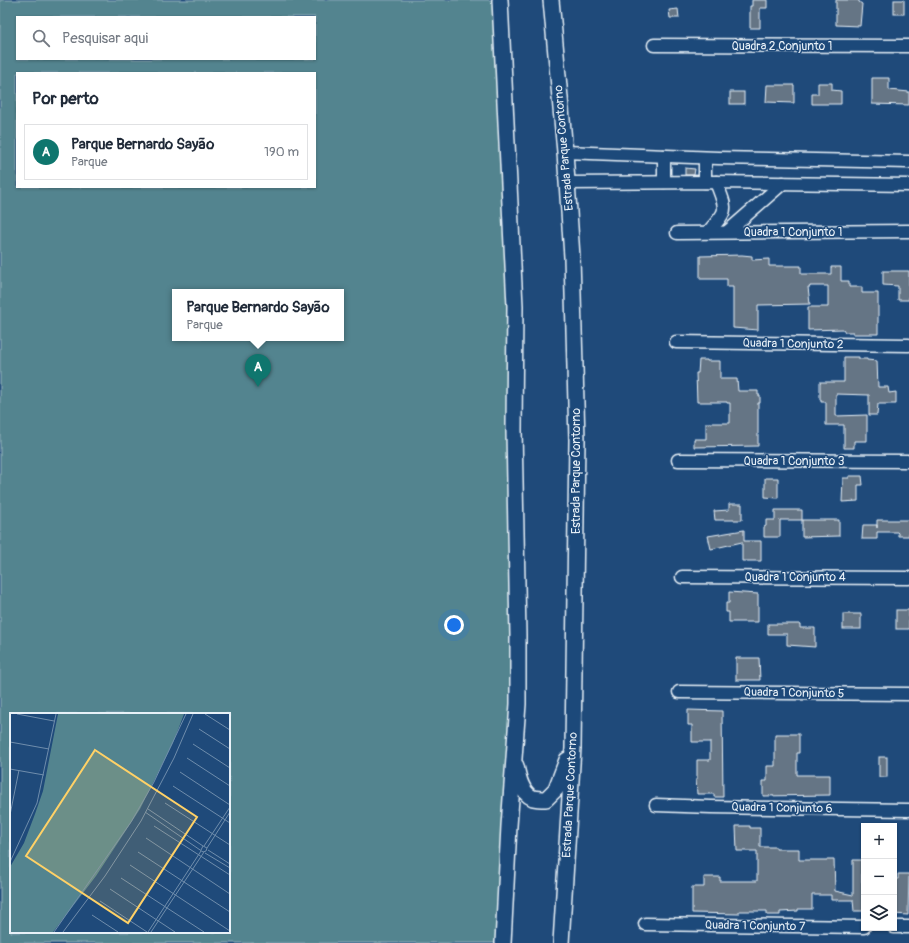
<!DOCTYPE html>
<html lang="pt">
<meta charset="utf-8">
<style>
:root{--surface:#fff;--page:#f6f6f7;--text:#1f2937;--muted:#747a83;--line:#e0e1e3;--accent:#0f766e}
body{margin:0;font-family:Pangolin,sans-serif;background:var(--page);color:var(--text)}
.controls{position:absolute;right:12px;bottom:12px;display:grid;overflow:hidden;border-radius:0px;box-shadow:0 1px 3px #0004}
.controls button{width:36px;height:36px;display:grid;place-items:center;padding:0;border:0;border-bottom:1px solid var(--line);background:var(--surface);color:var(--text);font:20px sans-serif}
.you{position:absolute;left:454px;top:625px;width:14px;height:14px;margin:-10px;border:3px solid #fff;border-radius:50%;background:#1a73e8;box-shadow:0 0 0 6px #1a73e833}
.badge{display:grid;place-items:center;width:26px;height:26px;border-radius:50%;background:var(--accent);color:#fff;font-size:13px;font-weight:700}
.pin{position:absolute;translate:-50% -33px;filter:drop-shadow(0 1px 2px #0008)}
.pin::after{content:'';position:absolute;top:21px;width:14px;height:12px;background:inherit;clip-path:polygon(0 0,100% 0,50% 100%)}
.popup{position:absolute;left:172px;top:289px;width:172px;height:52px;box-sizing:border-box;display:grid;place-content:center;border-radius:0px;background:var(--surface);filter:drop-shadow(0 1px 3px #0005);font-size:13px;white-space:nowrap;color:var(--muted)}
.popup b{font-size:15px;color:var(--text)}
.popup::after{content:'';position:absolute;left:50%;top:100%;margin-left:-8px;border:8px solid transparent;border-top-color:var(--surface)}
.list{margin:0;padding:0;list-style:none}
h2{display:flex;justify-content:space-between;align-items:center;height:52px;margin:0;padding:0 16px;font-size:17px}
h2 small{font-size:13px;font-weight:400;color:var(--muted)}
.list li{display:grid;grid-template-columns:26px 1fr auto;gap:12px;align-items:center;box-sizing:border-box;height:56px;margin:0 8px 8px;padding:0 8px;border:1px solid var(--line);border-radius:0px}
.list b{display:block;font-size:15px;white-space:nowrap}
.list p{margin:0;font-size:13px;white-space:nowrap;color:var(--muted)}
.list em{font-size:13px;font-style:normal;color:var(--muted)}
.icon{flex:none;width:22px;height:22px;fill:none;stroke:currentColor;stroke-width:2;stroke-linecap:round;stroke-linejoin:round}
.map{position:relative;flex:none;width:909px;height:943px;overflow:hidden}
.search{position:absolute;background:var(--surface);box-shadow:0 1px 3px #0004;left:16px;top:16px;width:300px;height:44px;display:flex;align-items:center;gap:10px;box-sizing:border-box;padding:0 14px;border-radius:0px;color:var(--muted);font-size:15px}
.panel{position:absolute;background:var(--surface);box-shadow:0 1px 3px #0004;left:16px;top:72px;width:300px;height:116px;border-radius:0px}
.map>svg:first-child{display:block}
.green{fill:#53848f;stroke:#9ebac4;fill-rule:evenodd}
.building{fill:#657485;stroke:#e8f1f8}
.lines{fill:none;stroke-linecap:round;stroke-linejoin:round}
.minor-casing{stroke:#e8f1f8;stroke-width:15}
.major-casing{stroke:#e8f1f8;stroke-width:18}
.minor{stroke:#1f4a7a;stroke-width:12}
.major{stroke:#1f4a7a;stroke-width:15}
.labels{text-anchor:middle;dominant-baseline:central;stroke-width:3;stroke-linejoin:round;paint-order:stroke}
.street-label{font-size:12px;fill:#e8f1f8;stroke:#1f4a7a}
.inset-road{fill:none;stroke:#6f8dac;stroke-width:1}
.view{fill:#ffd166;fill-opacity:0.15;stroke:#ffd166;stroke-width:2}
.inset-edge{fill:none;stroke:#e8f1f8;stroke-width:2}
</style>
<div class="map">
<svg width="909" height="943" viewBox="0 0 909 943">
<rect width="100%" height="100%" fill="#1f4a7a"/>
<filter id="ink" filterUnits="userSpaceOnUse"><feTurbulence type="fractalNoise" baseFrequency=".025" numOctaves="2"/><feDisplacementMap in="SourceGraphic" scale="8" xChannelSelector="R" yChannelSelector="G"/><feConvolveMatrix kernelMatrix="1 2 1 2 8 2 1 2 1" color-interpolation-filters="sRGB"/></filter>
<g filter="url(#ink)">
<path class="green" d="M0,0H497L517,185V586L505,943H0ZM17,17H315V59H17ZM17,73H315V187H17ZM175,292H341V338H175ZM11,714H229V932H11Z"/>
<g class="building">
<path d="M752,0H767V8H760V28H750V6H752Z"/>
<path d="M836,0H859V2L862,4L860,26L836,25Z"/>
<rect x="894" y="0" width="10" height="14"/>
<path d="M678,9L679,18H670L669,10Z"/>
<path d="M872,78H889V90L909,92V105L872,104Z"/>
<path d="M818,83H832V90L841,91V104H812V94H818Z"/>
<path d="M767,85H794V103L766,102Z"/>
<rect x="730" y="92" width="14" height="12"/>
<path d="M685,168L695,169L694,175H685Z"/>
<path d="M742,255L752,256V260L769,259V266H801V274H831V267H841V281H849V287H862V293H878V334H853V332H845L843,329L808,330V307H828V286H810V287H808L810,304L758,305V330L733,328V287H727V279H700V256Z"/>
<path d="M883,271H909V300H898V286L883,285Z"/>
<path d="M844,357H859V359H867V360L877,361L878,387H888L889,393L896,392V404H878L877,415H869V395L836,394V416L867,415V441H854V448H844V425H826V402H821V400H820V382H844Z"/>
<path d="M699,360H707V361H720V379H737L738,391H758V395H760V403H758V446L694,447V439H706V423H730V403H727V402H697L696,373H698Z"/>
<path d="M849,476H862L863,485H858V501L842,502L843,478H849Z"/>
<path d="M765,478H778V498L765,497Z"/>
<path d="M729,504H742V520H715L714,511L729,510Z"/>
<path d="M775,510H802V520H780V537H764V527L766,526V520H775Z"/>
<path d="M802,520H839V536L802,537Z"/>
<path d="M877,520H909V536H898V533L897,532H877V539H862L863,525H877V528Z"/>
<path d="M744,530V541H761V561H742V542L711,549L708,536Z"/>
<path d="M729,592L758,594V622H729V612H726V603H729Z"/>
<rect x="896" y="610" width="13" height="19"/>
<rect x="843" y="614" width="18" height="15"/>
<path d="M768,624H800V628H815V647L787,645V634H768Z"/>
<path d="M736,658H759L760,680H736Z"/>
<path d="M688,710L722,711L723,797H714V794H697L696,779H697V760H710V742H692V725H688Z"/>
<path d="M775,734H799V753H797V775H830V795L763,796V781H767V766H775Z"/>
<rect x="879" y="757" width="8" height="20"/>
<path d="M736,826H750V828H760V847H776V849H799V860H834L835,891L853,895V860H862V882H864V911H854L853,900H831V895H812V909H798V911L780,912V915H767V911H739V914L692,913V887H704V877H720V881H757V851H737Z"/>
<path d="M898,874H909L908,915L894,914V879H898Z"/>
</g>
<g class="lines">
<defs>
<g id="minor">
<path d="M654,45L909,46"/>
<path d="M565,152L718,158L909,162"/>
<path d="M705,158V182"/>
<path d="M664,182V156"/>
<path d="M567,183L716,182L909,185"/>
<path d="M708,232C729,209 727,211 716,182"/>
<path d="M727,232L783,183"/>
<path d="M677,233L909,231"/>
<path d="M676,342L909,345"/>
<path d="M678,460L909,461"/>
<path d="M682,577L909,578"/>
<path d="M679,692L909,694"/>
<path d="M656,805L711,807L909,810"/>
<path d="M645,924L864,927"/>
<path d="M894,927H909"/>
</g>
<g id="major">
<path d="M500,0L515,306L514,430L518,635V704L509,826L503,943"/>
<path d="M551,0L565,152L572,257L577,440L573,748L561,943"/>
<path d="M516,766C518,776 521,793 533,798C537,799 542,799 546,799L556,789L567,760"/>
</g>
</defs>
<use href="#minor" class="minor-casing"/>
<use href="#major" class="major-casing"/>
<use href="#minor" class="minor"/>
<use href="#major" class="major"/>
</g>
</g>
<g class="labels">
<g class="street-label">
<text x="782" y="46">Quadra 2 Conjunto 1</text>
<text transform="translate(564 148) rotate(-95)">Estrada Parque Contorno</text>
<text x="793" y="232">Quadra 1 Conjunto 1</text>
<text transform="translate(793 344) rotate(1)">Quadra 1 Conjunto 2</text>
<text x="794" y="461">Quadra 1 Conjunto 3</text>
<text transform="translate(576 471) rotate(-90)">Estrada Parque Contorno</text>
<text x="795" y="577">Quadra 1 Conjunto 4</text>
<text transform="translate(794 693) rotate(1)">Quadra 1 Conjunto 5</text>
<text transform="translate(570 795) rotate(-87)">Estrada Parque Contorno</text>
<text transform="translate(782 808) rotate(1)">Quadra 1 Conjunto 6</text>
<text transform="translate(755 926) rotate(1)">Quadra 1 Conjunto 7</text>
</g>
</g>
<g transform="translate(10 713)">
<rect width="220" height="220" fill="#1f4a7a"/>
<path d="M48,1H174L163,30L130,96L86,163L43,219H0V154L14,130L25,101L33,78Z" fill="#53848f"/>
<path class="inset-road" d="M7,1L44,8M195,1L220,17M189,16L220,36M0,29L39,36M183,31L220,55M177,45L220,73M0,56L34,62M170,59L220,92M163,73L220,110M155,90L220,132M138,96L193,133M135,99L193,139L196,138L197,135L193,133L191,137M0,102L9,57M144,113L220,162M136,125L220,181M194,133L220,94M197,135L220,99M198,137L220,151M128,139L220,199M195,140L220,155M0,149L27,90L46,1M120,152L220,218M111,165L194,219M100,176L165,219M90,188L137,219M82,202L108,219M44,219L121,109L144,69L176,1M53,219L95,163L131,108L164,45L183,1M138,219L191,138M141,219L194,139"/>
<path class="view" d="M85,37L187,104L118,210L16,143Z"/>
<rect width="220" height="220" class="inset-edge"/>
</g>
</svg>
<div class="controls">
<button>+</button>
<button>−</button>
<button><svg class="icon" aria-label="layers" viewBox="0 0 24 24"><path d="M12 4l9 5-9 5-9-5zM3 14l9 5 9-5"/></svg></button>
</div>
<div class="you"></div>
<div class="pin badge" style="left:258px;top:387px">A</div>
<div class="popup"><b>Parque Bernardo Sayão</b>Parque</div>
<div class="search"><svg class="icon" aria-label="search" viewBox="0 0 24 24"><circle cx="10" cy="10" r="6"/><path d="M15 15l6 6"/></svg>Pesquisar aqui</div>
<section class="panel">
<h2>Por perto<small></small></h2>
<ul class="list">
<li><span class="badge">A</span><div><b>Parque Bernardo Sayão</b><p>Parque</p></div><em>190 m</em></li>
</ul>
</section>
</div>
